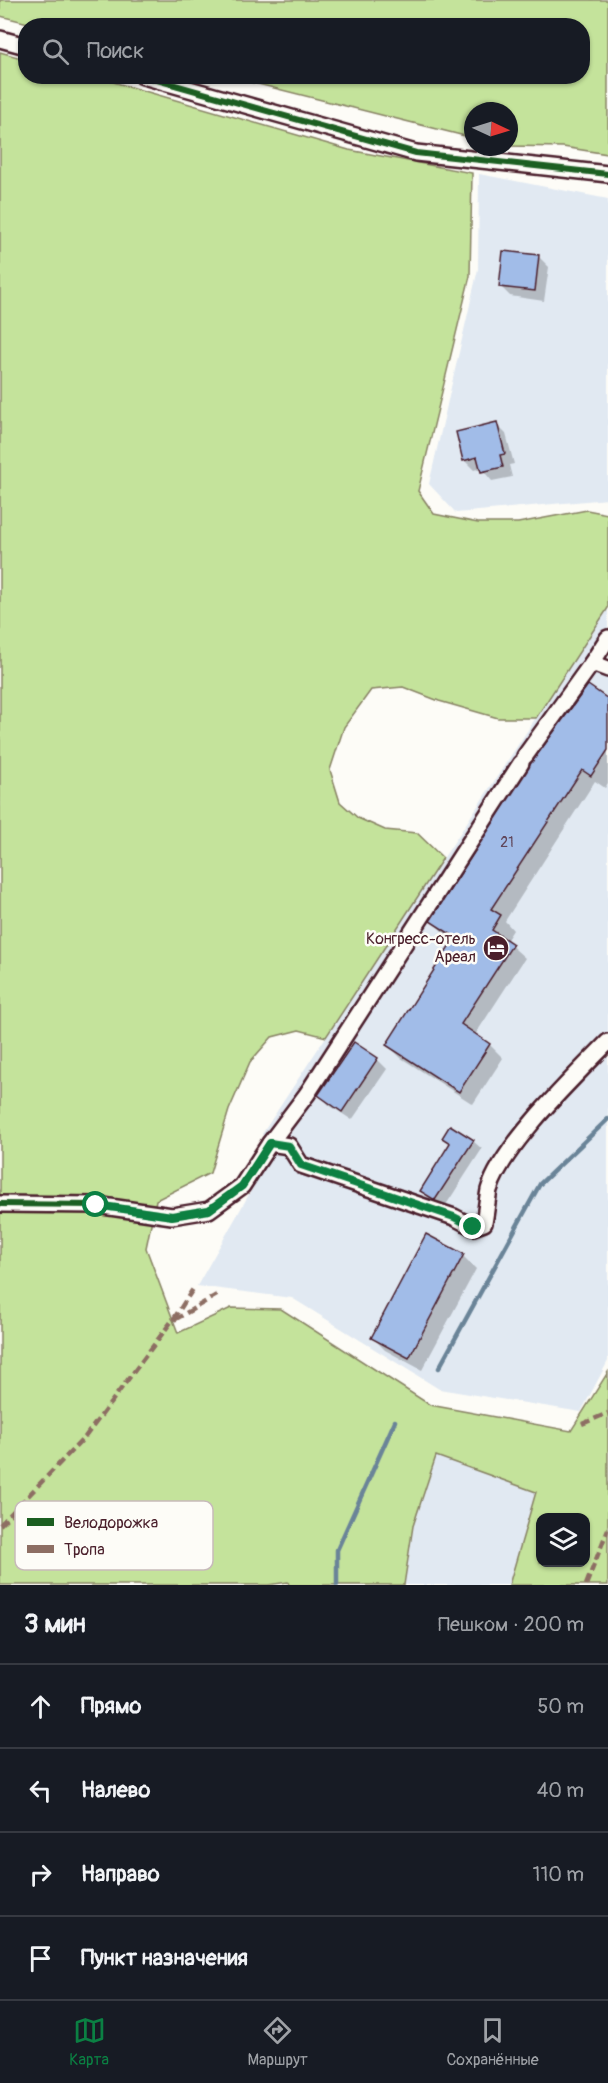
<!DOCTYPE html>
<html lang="ru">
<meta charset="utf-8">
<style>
:root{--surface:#171b24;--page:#242831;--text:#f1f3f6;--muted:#9ea1a6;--line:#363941;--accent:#0b8043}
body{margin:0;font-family:Pangolin,sans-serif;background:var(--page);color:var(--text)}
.controls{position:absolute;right:18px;bottom:18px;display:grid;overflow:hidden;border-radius:12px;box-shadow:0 2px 4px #0004}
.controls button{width:54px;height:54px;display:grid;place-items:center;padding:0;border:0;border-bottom:2px solid var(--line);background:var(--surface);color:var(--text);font:30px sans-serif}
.compass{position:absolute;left:464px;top:102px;width:54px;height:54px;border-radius:50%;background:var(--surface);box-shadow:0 2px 4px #0004;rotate:94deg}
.stop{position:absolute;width:18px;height:18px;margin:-14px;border:4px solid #0b8043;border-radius:50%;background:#fff}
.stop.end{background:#0b8043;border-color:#fff;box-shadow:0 2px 6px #0008}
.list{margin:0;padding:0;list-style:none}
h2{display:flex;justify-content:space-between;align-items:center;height:78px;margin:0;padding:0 24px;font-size:26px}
h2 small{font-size:20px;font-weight:400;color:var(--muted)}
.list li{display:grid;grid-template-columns:39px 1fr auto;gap:18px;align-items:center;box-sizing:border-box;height:84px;padding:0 24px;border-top:2px solid var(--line)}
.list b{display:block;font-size:22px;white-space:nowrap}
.list em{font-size:20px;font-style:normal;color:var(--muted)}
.icon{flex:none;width:33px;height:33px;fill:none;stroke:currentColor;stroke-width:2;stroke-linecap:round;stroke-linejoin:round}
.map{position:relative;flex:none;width:608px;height:1585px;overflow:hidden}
.search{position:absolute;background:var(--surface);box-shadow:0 2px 4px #0004;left:18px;right:18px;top:18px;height:66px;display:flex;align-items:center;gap:15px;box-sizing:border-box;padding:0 21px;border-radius:24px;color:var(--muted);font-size:22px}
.sheet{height:414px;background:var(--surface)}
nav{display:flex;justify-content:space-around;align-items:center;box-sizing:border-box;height:84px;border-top:2px solid var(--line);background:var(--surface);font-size:16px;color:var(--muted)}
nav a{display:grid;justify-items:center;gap:3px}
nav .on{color:var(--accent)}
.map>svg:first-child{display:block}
.built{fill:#e1e9f2}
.green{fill:#c4e39b;stroke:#878163;stroke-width:1.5;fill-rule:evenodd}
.shadow{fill:#0003}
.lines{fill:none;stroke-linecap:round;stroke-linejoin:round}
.stream{stroke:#6a8498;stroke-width:4.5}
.building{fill:#a1bce8;stroke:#4a1f2b;stroke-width:1.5}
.minor-casing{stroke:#4a1f2b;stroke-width:20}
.minor{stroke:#fdfcf7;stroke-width:15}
.quiet{stroke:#8d6e63;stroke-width:4.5;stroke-dasharray:9 4.5;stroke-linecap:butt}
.cycleway-casing{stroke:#fdfcf7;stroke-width:10}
.cycleway{stroke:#1b5e20;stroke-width:6}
.route{stroke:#0b8043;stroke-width:8}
.labels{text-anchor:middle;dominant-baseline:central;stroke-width:5;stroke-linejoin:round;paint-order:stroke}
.number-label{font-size:14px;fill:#60465a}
.poi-label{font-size:16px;fill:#4a1f2b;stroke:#fdfcf7;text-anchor:end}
.key{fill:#fdfcf7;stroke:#c7baba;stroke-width:1.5}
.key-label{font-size:16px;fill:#4a1f2b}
</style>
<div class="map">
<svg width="608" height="1585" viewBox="0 0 608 1585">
<rect width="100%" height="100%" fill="#fdfcf7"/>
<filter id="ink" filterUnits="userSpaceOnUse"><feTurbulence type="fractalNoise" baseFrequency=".0167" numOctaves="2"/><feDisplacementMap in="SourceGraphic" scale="12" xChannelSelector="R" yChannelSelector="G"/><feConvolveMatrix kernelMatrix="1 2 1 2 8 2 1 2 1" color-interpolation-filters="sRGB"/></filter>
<g filter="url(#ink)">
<g class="built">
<path d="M479,174L608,199V499L456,513L429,484L478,269Z"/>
<path d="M608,608V1361L581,1412L439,1389L292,1298L197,1286L264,1168L270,1143L262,1134Z"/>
<path d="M436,1456L537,1492L509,1585H404L413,1526Z"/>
</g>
<g class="green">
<path d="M0,0H608V154L563,147L509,146V111H473V138L230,77L582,76V26L36,25L0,16Z"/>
<path d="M0,52L25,59L26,76L96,77L349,150L472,173L470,276L418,491L434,514L478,523H518L587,510L608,514V608L536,718H498L439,701L403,687L371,690L344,727L330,770L340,802L358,818L385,830L417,833L443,858L326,1037L299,1030L272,1037L250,1062L229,1110L210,1173L156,1200L146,1248L178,1333L231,1308L281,1309L430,1405L571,1431L608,1372V1585H509L536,1492L436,1456L413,1526L404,1585H289L288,1582L268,1585H0ZM540,1518H586V1562H540Z"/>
</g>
<g class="shadow">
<path d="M539,257L549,267L544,301L510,296L500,286Z"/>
<path d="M496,424L506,434L514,464L509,465L512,477L492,481L481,468L474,470L464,460Z"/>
<path d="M608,700V783L605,788L595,781L505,921L513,930L506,941L525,958L475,1035L490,1045L503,1058L473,1104L401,1058L388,1045L455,940L445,934L432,921Z"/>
<path d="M377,1059L387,1069L352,1120L329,1105L320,1095Z"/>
<path d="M444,1138L473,1141L482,1149L444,1208L430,1199L421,1190L451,1145Z"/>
<path d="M463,1256L476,1269L422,1370L385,1350L372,1337Z"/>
</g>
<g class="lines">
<g class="stream">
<path d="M439,1368L540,1184L608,1119"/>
<path d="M337,1585V1550L395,1421"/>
</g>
</g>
<g class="building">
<path d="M503,251L539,255L535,291L499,287Z"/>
<path d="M497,422L505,454L500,455L503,467L481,472L477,457L463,461L456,432Z"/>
<path d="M588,685L608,699V750L591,776L582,770L491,909L501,915L492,930L513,944L461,1024L490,1044L459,1092L386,1045L455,937L430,921L531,763Z"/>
<path d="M354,1042L378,1058L342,1112L318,1095Z"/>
<path d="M450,1125L474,1140L435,1200L420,1191L450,1143L442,1138Z"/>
<path d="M426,1234L464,1254L409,1358L371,1338Z"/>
</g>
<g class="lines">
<defs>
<g id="minor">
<path d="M0,39L26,46"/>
<path d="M143,76L416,153L608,174"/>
<path d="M592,663L608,638"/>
<path d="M525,756L592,663L608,669"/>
<path d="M521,763L307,1094L270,1143L289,1146L301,1165L454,1217L473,1227L484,1223C486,1212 487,1201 489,1190C502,1146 574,1077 608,1042"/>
<path d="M0,1204L96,1205L172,1216L209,1210L242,1186L270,1143"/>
</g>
</defs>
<use href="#minor" class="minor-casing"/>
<use href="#minor" class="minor"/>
<g class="quiet">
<path d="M173,1320L193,1289"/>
<path d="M582,1424L608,1413"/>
<path d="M0,1525L85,1437L171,1322L220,1293"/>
<path d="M586,1585L608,1529"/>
</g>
<defs>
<g id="cycleway">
<path d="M143,76L416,153L608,174"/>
<path d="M0,1204L96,1205L172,1216L209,1210L242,1186L270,1143"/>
</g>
</defs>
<use href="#cycleway" class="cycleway-casing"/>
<use href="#cycleway" class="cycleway"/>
</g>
</g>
<g class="lines" filter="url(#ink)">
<path class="route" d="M96,1205L172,1216L209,1210L242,1186L270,1143L289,1146L301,1165L454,1217L473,1227"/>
</g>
<defs>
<symbol id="hotel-disc" viewBox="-11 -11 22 22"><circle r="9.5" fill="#4a1f2b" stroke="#fdfcf7"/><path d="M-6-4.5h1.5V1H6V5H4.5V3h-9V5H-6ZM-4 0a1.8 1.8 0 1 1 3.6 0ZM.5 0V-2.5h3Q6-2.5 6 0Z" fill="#fff"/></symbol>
</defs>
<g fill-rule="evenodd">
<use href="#hotel-disc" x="481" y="933" width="30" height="30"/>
</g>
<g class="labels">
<g class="number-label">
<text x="507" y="842">21</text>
</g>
<g class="poi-label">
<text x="476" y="939">Конгресс-отель<tspan x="476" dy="18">Ареал</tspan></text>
</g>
</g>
<rect x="15" y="1501" width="198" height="69" rx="9" class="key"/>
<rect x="27" y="1518" width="27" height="8" fill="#1b5e20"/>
<rect x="27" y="1545" width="27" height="8" fill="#8d6e63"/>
<g class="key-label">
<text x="64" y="1528">Велодорожка</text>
<text x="64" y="1555">Тропа</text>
</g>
</svg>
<div class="controls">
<button><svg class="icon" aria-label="layers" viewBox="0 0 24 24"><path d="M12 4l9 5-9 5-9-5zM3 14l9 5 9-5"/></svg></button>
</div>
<svg class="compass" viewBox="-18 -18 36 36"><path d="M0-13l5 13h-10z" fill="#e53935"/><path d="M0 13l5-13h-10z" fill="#9ea1a6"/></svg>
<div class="stop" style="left:96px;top:1205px"></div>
<div class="stop end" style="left:473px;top:1227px"></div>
<div class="search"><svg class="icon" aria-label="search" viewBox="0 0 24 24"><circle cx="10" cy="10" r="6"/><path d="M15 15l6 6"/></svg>Поиск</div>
</div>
<section class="sheet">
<h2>3 мин<small>Пешком · 200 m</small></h2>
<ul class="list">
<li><svg class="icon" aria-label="ahead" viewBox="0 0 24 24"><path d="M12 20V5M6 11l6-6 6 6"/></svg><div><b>Прямо</b></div><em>50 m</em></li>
<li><svg class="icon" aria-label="left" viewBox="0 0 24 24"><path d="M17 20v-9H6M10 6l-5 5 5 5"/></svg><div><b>Налево</b></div><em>40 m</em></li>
<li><svg class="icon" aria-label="right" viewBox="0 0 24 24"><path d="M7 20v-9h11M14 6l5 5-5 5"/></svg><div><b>Направо</b></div><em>110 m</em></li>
<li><svg class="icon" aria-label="arrive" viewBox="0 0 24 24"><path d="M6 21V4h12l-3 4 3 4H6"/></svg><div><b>Пункт назначения</b></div></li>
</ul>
</section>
<nav>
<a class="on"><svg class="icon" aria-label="map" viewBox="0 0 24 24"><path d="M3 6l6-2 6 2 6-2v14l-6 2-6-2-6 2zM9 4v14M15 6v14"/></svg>Карта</a>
<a><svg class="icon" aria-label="directions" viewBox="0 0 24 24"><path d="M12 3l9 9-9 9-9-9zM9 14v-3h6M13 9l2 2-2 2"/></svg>Маршрут</a>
<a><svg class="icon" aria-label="saved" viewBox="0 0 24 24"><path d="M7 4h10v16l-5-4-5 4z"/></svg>Сохранённые</a>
</nav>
